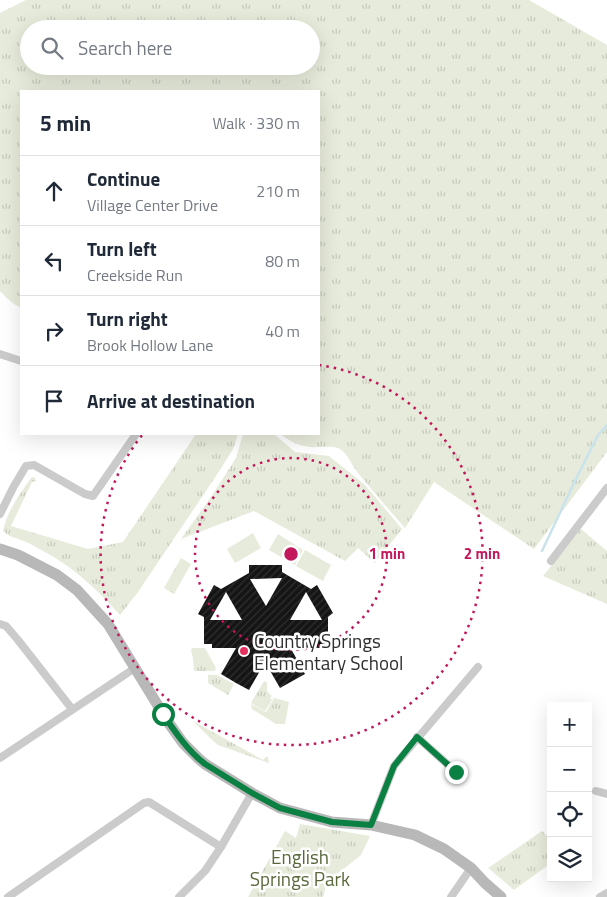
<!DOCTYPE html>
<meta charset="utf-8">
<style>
:root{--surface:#fff;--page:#f6f6f7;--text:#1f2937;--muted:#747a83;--line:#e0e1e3}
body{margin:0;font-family:"Titillium Web",sans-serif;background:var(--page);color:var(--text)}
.controls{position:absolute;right:15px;bottom:15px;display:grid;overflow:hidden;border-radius:0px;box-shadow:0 5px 20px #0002}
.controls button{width:45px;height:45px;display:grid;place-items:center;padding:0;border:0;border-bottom:1px solid var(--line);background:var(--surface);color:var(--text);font:25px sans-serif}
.stop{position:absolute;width:15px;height:15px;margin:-11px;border:4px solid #0b8043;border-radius:50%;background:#fff}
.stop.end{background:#0b8043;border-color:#fff;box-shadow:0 1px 5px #0008}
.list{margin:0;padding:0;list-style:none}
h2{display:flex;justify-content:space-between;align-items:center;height:65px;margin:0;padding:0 20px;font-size:21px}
h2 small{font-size:16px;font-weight:400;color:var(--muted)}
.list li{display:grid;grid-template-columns:32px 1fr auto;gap:15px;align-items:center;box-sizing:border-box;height:70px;padding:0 20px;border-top:1px solid var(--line)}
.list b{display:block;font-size:19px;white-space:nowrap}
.list p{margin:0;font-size:16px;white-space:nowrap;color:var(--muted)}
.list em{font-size:16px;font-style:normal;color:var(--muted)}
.icon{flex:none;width:28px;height:28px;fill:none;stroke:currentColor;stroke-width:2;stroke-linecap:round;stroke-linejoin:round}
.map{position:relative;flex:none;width:607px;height:897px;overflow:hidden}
.search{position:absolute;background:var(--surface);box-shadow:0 5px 20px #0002;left:20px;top:20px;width:300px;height:55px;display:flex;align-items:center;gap:12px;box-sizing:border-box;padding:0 18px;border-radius:28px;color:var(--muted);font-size:19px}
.panel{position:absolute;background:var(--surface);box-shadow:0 5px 20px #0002;left:20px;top:90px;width:300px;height:345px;border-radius:0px}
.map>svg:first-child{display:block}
.grass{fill:url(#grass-tufts);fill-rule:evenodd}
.pitch{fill:#e7ebdb}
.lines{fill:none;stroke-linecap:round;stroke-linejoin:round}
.stream{stroke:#c8e3eb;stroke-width:2.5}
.building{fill:url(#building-hatch);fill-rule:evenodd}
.street{stroke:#cbcbcb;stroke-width:8}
.secondary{stroke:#b8b8b8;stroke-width:11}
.route{stroke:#0b8043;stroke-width:6}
.ring{fill:none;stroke:#c2185b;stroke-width:2.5;stroke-dasharray:2.5 5}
.poi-dot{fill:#e4315d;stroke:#fff;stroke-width:2}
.labels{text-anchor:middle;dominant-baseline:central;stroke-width:5;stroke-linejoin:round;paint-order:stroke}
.poi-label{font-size:19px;fill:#2e2e2e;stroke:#fff;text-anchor:start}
.park-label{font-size:19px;fill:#59693c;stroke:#fff}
.centre{fill:#c2185b;stroke:#fff;stroke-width:2.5}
.ring-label{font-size:15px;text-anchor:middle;font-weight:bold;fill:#c2185b;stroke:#fff;stroke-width:5;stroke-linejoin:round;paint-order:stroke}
</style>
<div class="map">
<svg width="607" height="897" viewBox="0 0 607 897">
<defs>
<pattern id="grass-tufts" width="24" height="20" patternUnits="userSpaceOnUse" patternTransform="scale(1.25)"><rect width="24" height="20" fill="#e7ebdb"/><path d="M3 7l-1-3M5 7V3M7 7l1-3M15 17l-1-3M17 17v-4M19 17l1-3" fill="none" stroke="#c6cabc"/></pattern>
<pattern id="building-hatch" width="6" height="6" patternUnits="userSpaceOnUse" patternTransform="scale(1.25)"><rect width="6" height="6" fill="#151515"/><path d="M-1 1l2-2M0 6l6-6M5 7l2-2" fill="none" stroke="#2f2f2f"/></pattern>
</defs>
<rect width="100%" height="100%" fill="#fff"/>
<g class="grass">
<path d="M26,0H529L607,45V452L534,549L434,482L405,528C388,508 370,489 355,469C350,462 347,452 338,448C332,446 326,447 319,447C303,448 293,444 281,434H319V91H21V308C13,304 6,298 0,291V13ZM29,29H311V66H29Z"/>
<path d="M196,434H238L233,449L218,473L138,592L120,615C100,593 78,571 52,556C43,551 33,545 24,541C16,538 9,537 3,531C7,511 20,494 31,478L34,477L36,481L32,482L11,526L88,549L123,542Z"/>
<path d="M243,434H274L295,452L329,456L365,485L402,529L375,563L358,548L345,561L254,511L181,539L211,497L236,458Z"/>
<path d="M581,529L607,551V604L543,576Z"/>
<path d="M181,558L191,564L174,594L164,588Z"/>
<path d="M192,648H205L216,668L215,671H194L193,659L191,650Z"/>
<path d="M208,675H217L234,684L228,695L208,683Z"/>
<path d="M264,681L267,682V691L272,696L270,698L272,700L265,711L251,703Z"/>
<path d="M274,698L289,702L285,724H276L252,709L251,704L266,712Z"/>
<path d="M193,721L263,760L266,757H268L269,763L218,745L211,739Z"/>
<path d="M300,824L370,836L361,855L327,882L323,897H248L285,831L296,838Z"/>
<path d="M542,831L551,840V863L514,890L488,868Z"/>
</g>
<g class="pitch">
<path d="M253,533L261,548L235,563L227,549Z"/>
<path d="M278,534L303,550L295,565L269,550Z"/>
<path d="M305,550L331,565L323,581L296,566Z"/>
<path d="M276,868L303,876L297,894L271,885Z"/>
</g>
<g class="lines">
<path class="stream" d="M542,551L574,483L598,435L607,425"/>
</g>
<path class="building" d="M249,565H282V572L311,589L317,585L333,613L328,617V644H320V648L290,647L305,674L280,688L265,662L249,690L236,683L221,674L236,648H212V644H204V617L198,614L214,585L221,589L249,573ZM282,578L266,606L250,579ZM226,592L242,620H210ZM306,592L322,620H290Z"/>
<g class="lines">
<g class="street">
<path d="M0,354L21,361"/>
<path d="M0,514L14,486L26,466L34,465L85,494L93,496L136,434"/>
<path d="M551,561L607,488"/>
<path d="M0,624L6,626L18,640L72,709"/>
<path d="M417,737L456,772"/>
<path d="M0,758L135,668"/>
<path d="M596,791L607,794"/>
<path d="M371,825L394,766L478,667"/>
<path d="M8,897L144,803L149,802L221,847"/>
<path d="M179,897L205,871L221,847L252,793"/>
<path d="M451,897L471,868"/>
<path d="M600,897L607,893"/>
</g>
<path class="secondary" d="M0,549L18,555L57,575L77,590L108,624L168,722L183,743L199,759L205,764L252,793L280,808L332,822L371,825L415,835L444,849L471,868L485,883L501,897"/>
</g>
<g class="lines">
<path class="route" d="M163,714C175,732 188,751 205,764L252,793L280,808L332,822L371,825L394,766L417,737L456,772"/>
</g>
<g class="ring">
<circle cx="291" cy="554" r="96"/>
<path d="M319 365A191 191 0 1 1 143 434"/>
</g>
<circle class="poi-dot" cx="244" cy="651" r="5"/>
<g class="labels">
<g class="poi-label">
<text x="254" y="640">Country Springs<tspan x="254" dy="22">Elementary School</tspan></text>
</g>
<g class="park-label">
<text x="300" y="856">English<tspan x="300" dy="22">Springs Park</tspan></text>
</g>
</g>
<circle cx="291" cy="554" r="8" class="centre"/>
<g class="ring-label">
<text x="387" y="559">1 min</text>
<text x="482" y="559">2 min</text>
</g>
</svg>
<div class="controls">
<button>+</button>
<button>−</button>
<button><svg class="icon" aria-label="locate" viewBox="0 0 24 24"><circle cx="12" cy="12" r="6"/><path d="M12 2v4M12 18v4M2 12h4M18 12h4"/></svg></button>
<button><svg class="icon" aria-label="layers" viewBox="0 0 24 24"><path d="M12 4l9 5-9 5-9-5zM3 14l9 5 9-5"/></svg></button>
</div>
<div class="stop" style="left:163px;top:714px"></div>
<div class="stop end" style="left:456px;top:772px"></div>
<div class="search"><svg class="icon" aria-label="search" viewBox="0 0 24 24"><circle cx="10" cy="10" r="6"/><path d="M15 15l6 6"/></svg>Search here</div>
<section class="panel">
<h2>5 min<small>Walk · 330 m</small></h2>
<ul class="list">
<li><svg class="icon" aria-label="ahead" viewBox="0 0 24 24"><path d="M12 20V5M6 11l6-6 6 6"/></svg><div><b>Continue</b><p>Village Center Drive</p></div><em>210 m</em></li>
<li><svg class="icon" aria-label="left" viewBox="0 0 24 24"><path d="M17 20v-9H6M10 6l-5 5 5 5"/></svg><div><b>Turn left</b><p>Creekside Run</p></div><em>80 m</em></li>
<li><svg class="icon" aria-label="right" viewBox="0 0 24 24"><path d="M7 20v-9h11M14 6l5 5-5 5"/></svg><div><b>Turn right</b><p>Brook Hollow Lane</p></div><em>40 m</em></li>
<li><svg class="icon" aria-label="arrive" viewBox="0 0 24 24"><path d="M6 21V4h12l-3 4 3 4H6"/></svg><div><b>Arrive at destination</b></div></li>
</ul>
</section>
</div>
